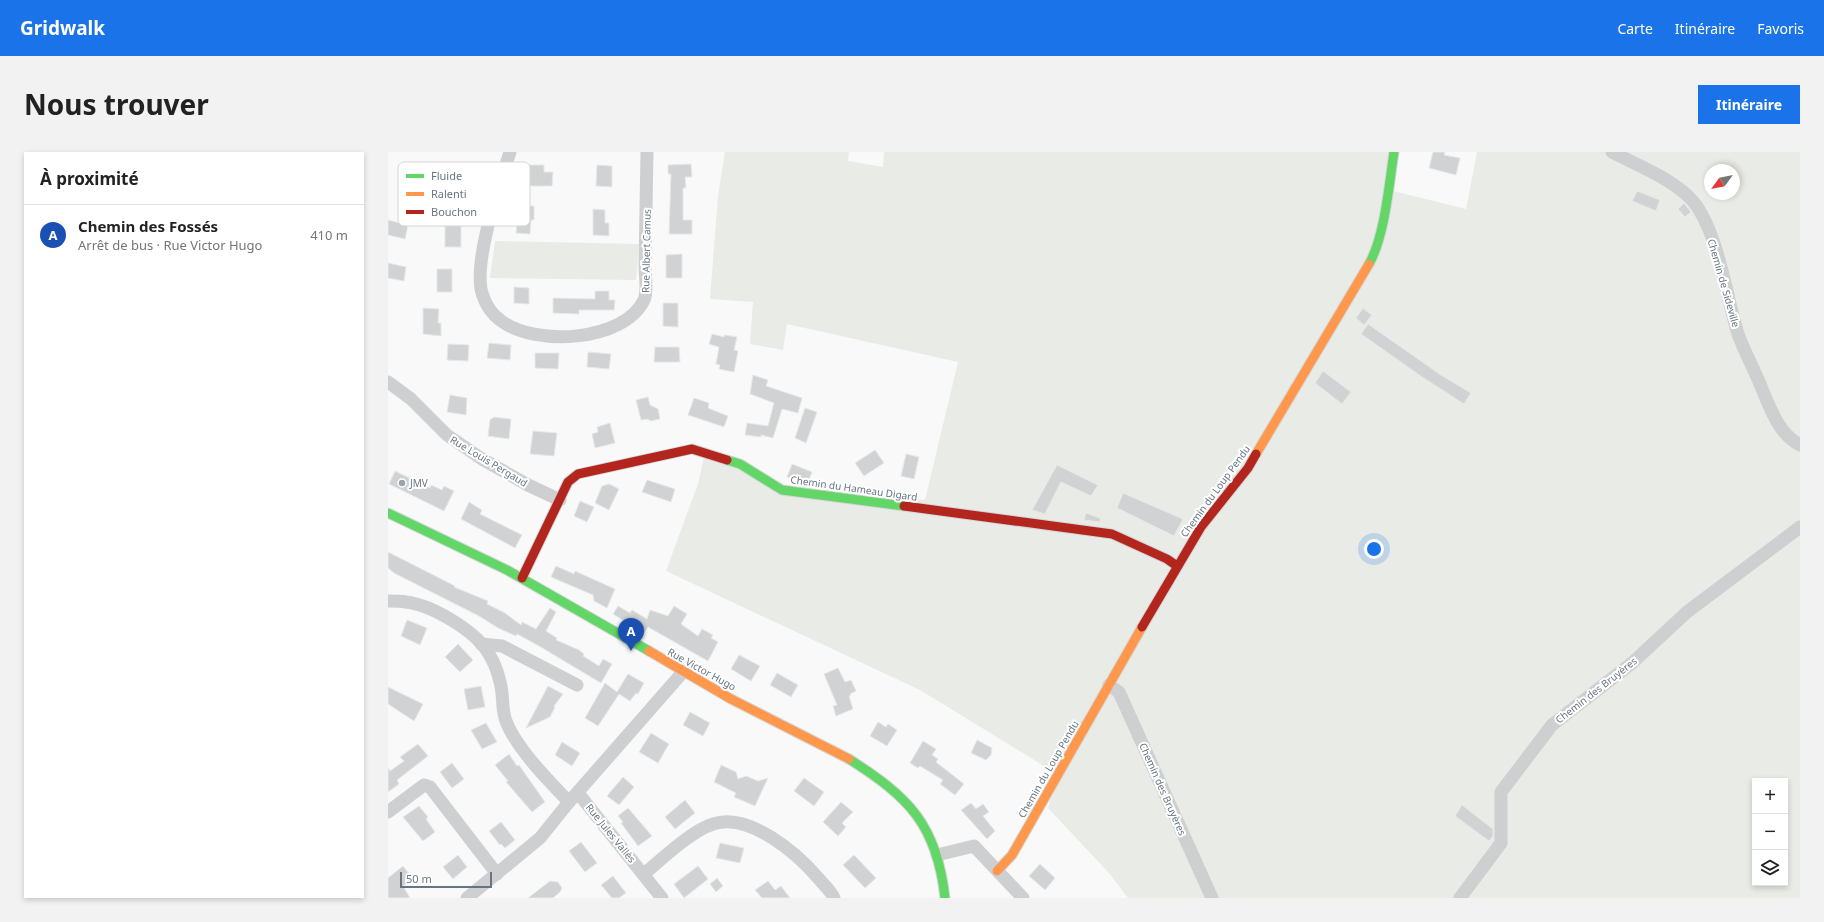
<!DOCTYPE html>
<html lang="fr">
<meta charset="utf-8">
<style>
:root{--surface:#fff;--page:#f2f2f2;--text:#222;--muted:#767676;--line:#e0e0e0;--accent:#1a73e8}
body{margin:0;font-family:"Noto Sans",sans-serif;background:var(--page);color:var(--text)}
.controls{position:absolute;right:12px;bottom:12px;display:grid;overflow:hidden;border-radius:0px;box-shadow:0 2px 6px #0003}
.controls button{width:36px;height:36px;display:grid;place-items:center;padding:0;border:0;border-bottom:1px solid var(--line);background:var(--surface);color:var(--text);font:20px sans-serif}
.compass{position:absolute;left:1316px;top:12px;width:36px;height:36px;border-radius:50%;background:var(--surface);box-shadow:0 2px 6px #0003;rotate:237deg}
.scale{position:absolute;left:12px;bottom:10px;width:92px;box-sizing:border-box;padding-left:4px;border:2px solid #657683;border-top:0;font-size:11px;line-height:14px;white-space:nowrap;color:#657683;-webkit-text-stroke:3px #fff;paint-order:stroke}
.you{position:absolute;left:986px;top:397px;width:14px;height:14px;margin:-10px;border:3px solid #fff;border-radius:50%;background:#1a73e8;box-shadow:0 0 0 6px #1a73e833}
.badge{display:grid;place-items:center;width:26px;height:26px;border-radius:50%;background:var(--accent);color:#fff;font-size:13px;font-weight:700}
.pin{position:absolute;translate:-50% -33px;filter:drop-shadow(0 1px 2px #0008)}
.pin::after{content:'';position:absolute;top:21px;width:14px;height:12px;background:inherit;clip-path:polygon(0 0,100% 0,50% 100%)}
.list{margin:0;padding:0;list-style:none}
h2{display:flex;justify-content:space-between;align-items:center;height:52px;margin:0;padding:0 16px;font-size:17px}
h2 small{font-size:13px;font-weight:400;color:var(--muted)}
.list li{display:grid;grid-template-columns:26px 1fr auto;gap:12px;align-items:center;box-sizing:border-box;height:60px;padding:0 16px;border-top:1px solid var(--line)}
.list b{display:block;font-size:15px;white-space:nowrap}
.list p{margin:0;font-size:13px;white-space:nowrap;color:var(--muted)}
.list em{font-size:13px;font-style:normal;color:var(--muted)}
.icon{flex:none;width:22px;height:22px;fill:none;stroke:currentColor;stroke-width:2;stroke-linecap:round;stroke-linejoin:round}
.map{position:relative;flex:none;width:1412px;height:746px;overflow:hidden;border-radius:0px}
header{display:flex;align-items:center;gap:24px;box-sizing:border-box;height:56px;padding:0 20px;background:var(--accent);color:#fff}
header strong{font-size:19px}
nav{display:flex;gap:22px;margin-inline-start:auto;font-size:14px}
.intro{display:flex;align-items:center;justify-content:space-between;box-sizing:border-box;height:96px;padding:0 24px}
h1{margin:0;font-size:28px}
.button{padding:10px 18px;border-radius:0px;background:var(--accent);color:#fff;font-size:14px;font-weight:700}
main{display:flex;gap:24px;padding:0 24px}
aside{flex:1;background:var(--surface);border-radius:0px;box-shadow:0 2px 6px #0003}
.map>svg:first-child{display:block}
.green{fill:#e8ebe6;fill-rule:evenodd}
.building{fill:#d0d2d3;stroke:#e8e8e8}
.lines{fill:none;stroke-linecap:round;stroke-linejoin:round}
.fast-casing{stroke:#d5d6d7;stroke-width:11}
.slow-casing{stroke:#d5d6d7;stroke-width:11}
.jam-casing{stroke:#d5d6d7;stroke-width:11}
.street{stroke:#cecfd0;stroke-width:13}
.fast{stroke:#63d668;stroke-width:9}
.slow{stroke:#ff974d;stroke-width:9}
.jam{stroke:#b3261e;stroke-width:9}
.poi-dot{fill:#99a4ac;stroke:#fff;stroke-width:1.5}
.labels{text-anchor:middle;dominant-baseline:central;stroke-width:4;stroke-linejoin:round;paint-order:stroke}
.street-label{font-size:10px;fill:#657683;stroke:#fff}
.poi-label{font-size:10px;fill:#657683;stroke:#fff;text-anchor:start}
.key{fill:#fff;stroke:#d1d6da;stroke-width:1}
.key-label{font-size:11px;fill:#657683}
</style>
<header>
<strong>Gridwalk</strong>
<nav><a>Carte</a><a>Itinéraire</a><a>Favoris</a></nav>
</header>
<div class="intro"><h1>Nous trouver</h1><a class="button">Itinéraire</a></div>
<main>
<aside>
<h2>À proximité<small></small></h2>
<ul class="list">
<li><span class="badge" style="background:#1a4fb4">A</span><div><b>Chemin des Fossés</b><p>Arrêt de bus · Rue Victor Hugo</p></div><em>410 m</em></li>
</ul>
</aside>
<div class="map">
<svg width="1412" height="746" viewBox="0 0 1412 746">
<rect width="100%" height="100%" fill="#f9f9f9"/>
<g class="green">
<path d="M337,0H461L460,9L495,15L496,0H1006L1001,38L1078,57L1089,0H1412V746H740L721,721L660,656L669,622L532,538L278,419L310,332L317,301L394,338L537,348L570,210L399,172L395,198L362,192L365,150L322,147L330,44ZM1322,18H1346V42H1322ZM1367,629H1397V731H1367Z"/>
<path d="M107,89L251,92L248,128L102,126Z"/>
</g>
<g class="building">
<path d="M1045,0H1057L1056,3L1072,6L1068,23L1041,16Z"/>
<path d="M303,12L304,25H297L298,36H295V68H304V82H281L283,22H280V13Z"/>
<path d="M141,13H156V20H165L164,34H141Z"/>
<path d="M209,13L224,14V35L208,34Z"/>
<path d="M1249,39L1272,48L1268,59L1244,49Z"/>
<path d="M1296,51L1303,60L1297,65L1290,57Z"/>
<path d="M123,53L146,54V68H143L142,82L128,81L129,68L123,67Z"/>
<path d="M205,57L217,58V71H221V84L205,83Z"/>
<path d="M0,68L20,73L17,87L0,83Z"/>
<rect x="57" y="68" width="16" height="27"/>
<path d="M294,102V126H278V103Z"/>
<path d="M0,111L18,115L16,129L0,126Z"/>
<rect x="49" y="117" width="15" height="23"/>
<path d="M126,135L141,136V152L126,151Z"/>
<path d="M207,139H221V148H227L226,158H191V162L165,161V146L207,147Z"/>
<path d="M275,151H290V175L275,174Z"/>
<path d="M35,156L51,157L50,171H53V184L35,182Z"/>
<path d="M975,156L984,163L976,173L968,166Z"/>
<path d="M980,172L1053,223L1083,241L1076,252L1034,225L973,182Z"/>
<path d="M324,182L336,185L337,183L349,185L346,198L350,199L346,220L331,217L332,213L328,212L331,195L321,192Z"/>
<path d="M101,191L123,193L122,208L99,206Z"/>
<path d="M60,192L81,193L80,209L59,208Z"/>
<path d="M267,195H291L292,210H266Z"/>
<path d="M200,200L223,202L221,217L199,215Z"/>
<path d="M147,201H171L170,217L147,216Z"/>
<path d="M935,219L963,240L954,252L927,231Z"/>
<path d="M365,223L380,228L378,234L414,246L410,261L394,257L385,286L373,283V285L357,283L359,271L380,274L386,251L362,242Z"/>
<path d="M62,243L79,246L78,263L59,260Z"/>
<path d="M260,245L262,253L270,257L272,267L263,269L259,267L253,268L248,248Z"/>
<path d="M306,246L321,251L320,256L340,264L336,275L300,263Z"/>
<path d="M417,256L429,260L418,291L407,286Z"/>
<path d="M106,265L123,267L121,287L100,284L102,268Z"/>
<path d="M222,271L227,291L207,296L204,282L210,280L209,275Z"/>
<path d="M145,279L169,281L166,304L142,302Z"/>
<path d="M487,298L496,311L476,324L467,311Z"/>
<path d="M518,302L531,305L526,327L513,324Z"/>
<path d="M404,312L424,320L420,331L399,325Z"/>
<path d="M669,313L710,333L703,344L673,330L657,362L644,358Z"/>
<path d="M7,319L42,336L43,333L54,338L56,334L66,339L56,359L1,332Z"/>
<path d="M259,328L287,337L283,350L254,340Z"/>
<path d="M221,332L231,337L221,358L207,351L214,334Z"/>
<path d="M735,341L795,367L786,384L729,356Z"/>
<path d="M192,349L206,355L199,370L186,364Z"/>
<path d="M81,350L94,358L92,362L134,383L127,396L73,367Z"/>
<path d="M698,361L712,366V370L696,368Z"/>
<path d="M0,400L67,434L66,435L100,449L99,452L117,461L133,473L134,470L148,477L162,456L168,460L158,479L169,486L168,488L191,498L196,502L195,504L211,514L215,507L224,512L213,531L151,494L129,482L128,484L110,476L91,464L6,421L0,416Z"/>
<path d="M168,414L186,422L187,419L227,437L219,456L206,449L205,443L163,425Z"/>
<path d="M230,454L242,461L244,458L259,467L262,458L280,464L286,454L299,462L293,472L310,484L314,477L325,483L323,486L330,490L320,509L260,475L256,481L225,462Z"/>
<path d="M19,468L39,476L32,493L13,484Z"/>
<path d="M70,492L85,508L72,520L57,505Z"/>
<path d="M351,503L372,514L363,529L343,517Z"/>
<path d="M450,516L457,530L463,528L468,539L462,542L463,543L461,544L465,557L448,564L445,554L449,553L436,522Z"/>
<path d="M389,521L410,533L403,545L382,533Z"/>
<path d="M240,522L256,531L250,542L248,541L242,549L231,542L210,574L197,566L217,531L229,540Z"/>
<path d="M93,534L97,555L80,558L76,537Z"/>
<path d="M160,534L175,542L166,554L167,555L162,565L138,576Z"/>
<path d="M0,535L35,552L26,569L0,552Z"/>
<path d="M302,560L322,571L315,584L295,573Z"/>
<path d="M490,570L498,575L500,572L509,578L499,594L482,584Z"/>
<path d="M98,571L109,590L94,597L83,578Z"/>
<path d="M263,581L281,592L270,611L251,600Z"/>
<path d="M589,588L604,596L603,603L598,608L583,601Z"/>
<path d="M535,589L548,597L544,603L550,607L548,610L576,632L567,643L552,632L555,628L532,614L530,616L522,611Z"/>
<path d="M174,590L192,601L184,614L167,603Z"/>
<path d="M30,592L40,604L9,628L11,632L0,640V616L2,619L16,609L12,605Z"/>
<path d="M121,602L129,614L131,613L157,650L144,660L118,630L120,629L107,613Z"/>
<path d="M64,611L76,627L64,636L52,620Z"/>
<path d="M333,613L348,620L350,627L358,624L370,629L380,626L367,654L346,645L348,641L326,630Z"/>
<path d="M235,625L246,635L231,653L219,644Z"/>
<path d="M416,626L436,640L426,654L406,639Z"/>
<path d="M297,648L307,661L287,677L277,665Z"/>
<path d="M453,650L465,660L454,671L458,675L450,684L435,670Z"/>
<path d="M583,651L588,657L595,652L601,660L595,664L607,679L599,687L573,658Z"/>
<path d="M1074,653L1105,677V684L1101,689L1067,664Z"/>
<path d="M31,654L40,665L38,667L47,680L35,689L15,665Z"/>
<path d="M240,656L264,684L250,694L233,671L235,670L230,664Z"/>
<path d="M113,670L127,688L117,696L113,692L112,693L101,679Z"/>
<path d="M193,690L209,711L197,720L181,699Z"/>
<path d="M332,691L356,696L352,711L328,706Z"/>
<path d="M70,703L79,715L65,727L55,715Z"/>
<path d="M466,703L488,726L477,736L455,713Z"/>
<path d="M652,712L667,726L657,738L641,724Z"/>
<path d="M15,714L25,727L15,734L22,746H0V726Z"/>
<path d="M310,714L320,727L296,746L286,732Z"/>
<path d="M225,724L238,741L231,746H224L213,733Z"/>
<path d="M329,726L335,734L328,740L322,732Z"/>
<path d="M162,729L170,730L174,736L172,740L165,746H140Z"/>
<path d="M380,729L387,738L393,734L402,746H374L367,738Z"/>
</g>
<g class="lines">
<defs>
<g id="fast">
<path d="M981,112C997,84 1001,32 1006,0"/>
<path d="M339,308L352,312L394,338L516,354"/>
<path d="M0,361L119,418L261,499"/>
<path d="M461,607C521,645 549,673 557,746"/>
</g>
<g id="slow">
<path d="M868,302L981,112"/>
<path d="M261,499L343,547L461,607"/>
<path d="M609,719L624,703L754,475"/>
</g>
<g id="jam">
<path d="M516,354L724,382L779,407L789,414"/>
<path d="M134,426L180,330L190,322L304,297L339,308"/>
<path d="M754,475L813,375L860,316L868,302"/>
</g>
</defs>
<use href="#fast" class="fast-casing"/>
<use href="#slow" class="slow-casing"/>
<use href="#jam" class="jam-casing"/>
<g class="street">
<path d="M122,0C112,32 83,114 95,144C98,153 104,162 112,168C146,195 236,190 256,148C260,140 257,124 257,115C258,77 258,38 259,0"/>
<path d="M1224,0C1249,13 1285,27 1304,48C1330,78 1338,144 1350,182C1357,201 1367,219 1374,237C1383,258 1391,282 1412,293"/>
<path d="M0,230L23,247L59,283L94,307L140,333L172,348"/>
<path d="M0,449C6,449 12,449 18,450C44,453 88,479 101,502C106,510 110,521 112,530C116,543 113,557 118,569C128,596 161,629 181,650"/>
<path d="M93,492L114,494L189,533"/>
<path d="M721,533L731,540L824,746"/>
<path d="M190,641L274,746"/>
<path d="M0,660L36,633L42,635L109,722"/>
<path d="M549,703L586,694L635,746"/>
<path d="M256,722C274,707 303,679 325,672C361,660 409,701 431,727C436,733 443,739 446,746"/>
<path d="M79,746L152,686L181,650L295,520"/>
<path d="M1072,746L1113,691V640L1164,573L1244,511L1299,460L1412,375"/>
</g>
<use href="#fast" class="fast"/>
<use href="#slow" class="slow"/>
<use href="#jam" class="jam"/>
</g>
<circle class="poi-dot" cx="14" cy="331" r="4"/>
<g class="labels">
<g class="street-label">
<text transform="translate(258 99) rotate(-89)">Rue Albert Camus</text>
<text transform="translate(1336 131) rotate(74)">Chemin de Sideville</text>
<text transform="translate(101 309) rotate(31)">Rue Louis Pergaud</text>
<text transform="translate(466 336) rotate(8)">Chemin du Hameau Digard</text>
<text transform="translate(827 339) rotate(-54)">Chemin du Loup Pendu</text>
<text transform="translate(314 517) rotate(29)">Rue Victor Hugo</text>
<text transform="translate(1208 538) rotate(-38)">Chemin des Bruyères</text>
<text transform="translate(660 617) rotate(-60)">Chemin du Loup Pendu</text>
<text transform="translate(775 637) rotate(66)">Chemin des Bruyères</text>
<text transform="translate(223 681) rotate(51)">Rue Jules Vallès</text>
</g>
<g class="poi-label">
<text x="22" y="331">JMV</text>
</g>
</g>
<rect x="10" y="10" width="132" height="64" rx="6" class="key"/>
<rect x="18" y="22" width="18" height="4" fill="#63d668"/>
<rect x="18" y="40" width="18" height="4" fill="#ff974d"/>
<rect x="18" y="58" width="18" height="4" fill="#b3261e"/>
<g class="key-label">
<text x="43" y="28">Fluide</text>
<text x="43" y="46">Ralenti</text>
<text x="43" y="64">Bouchon</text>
</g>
</svg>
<div class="controls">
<button>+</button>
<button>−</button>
<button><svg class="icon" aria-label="layers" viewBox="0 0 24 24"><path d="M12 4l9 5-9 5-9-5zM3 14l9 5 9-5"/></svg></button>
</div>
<svg class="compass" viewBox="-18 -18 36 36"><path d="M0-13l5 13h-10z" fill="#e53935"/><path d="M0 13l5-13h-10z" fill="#767676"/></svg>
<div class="scale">50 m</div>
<div class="you"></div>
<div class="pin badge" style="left:243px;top:499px;background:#1a4fb4">A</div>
</div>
</main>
